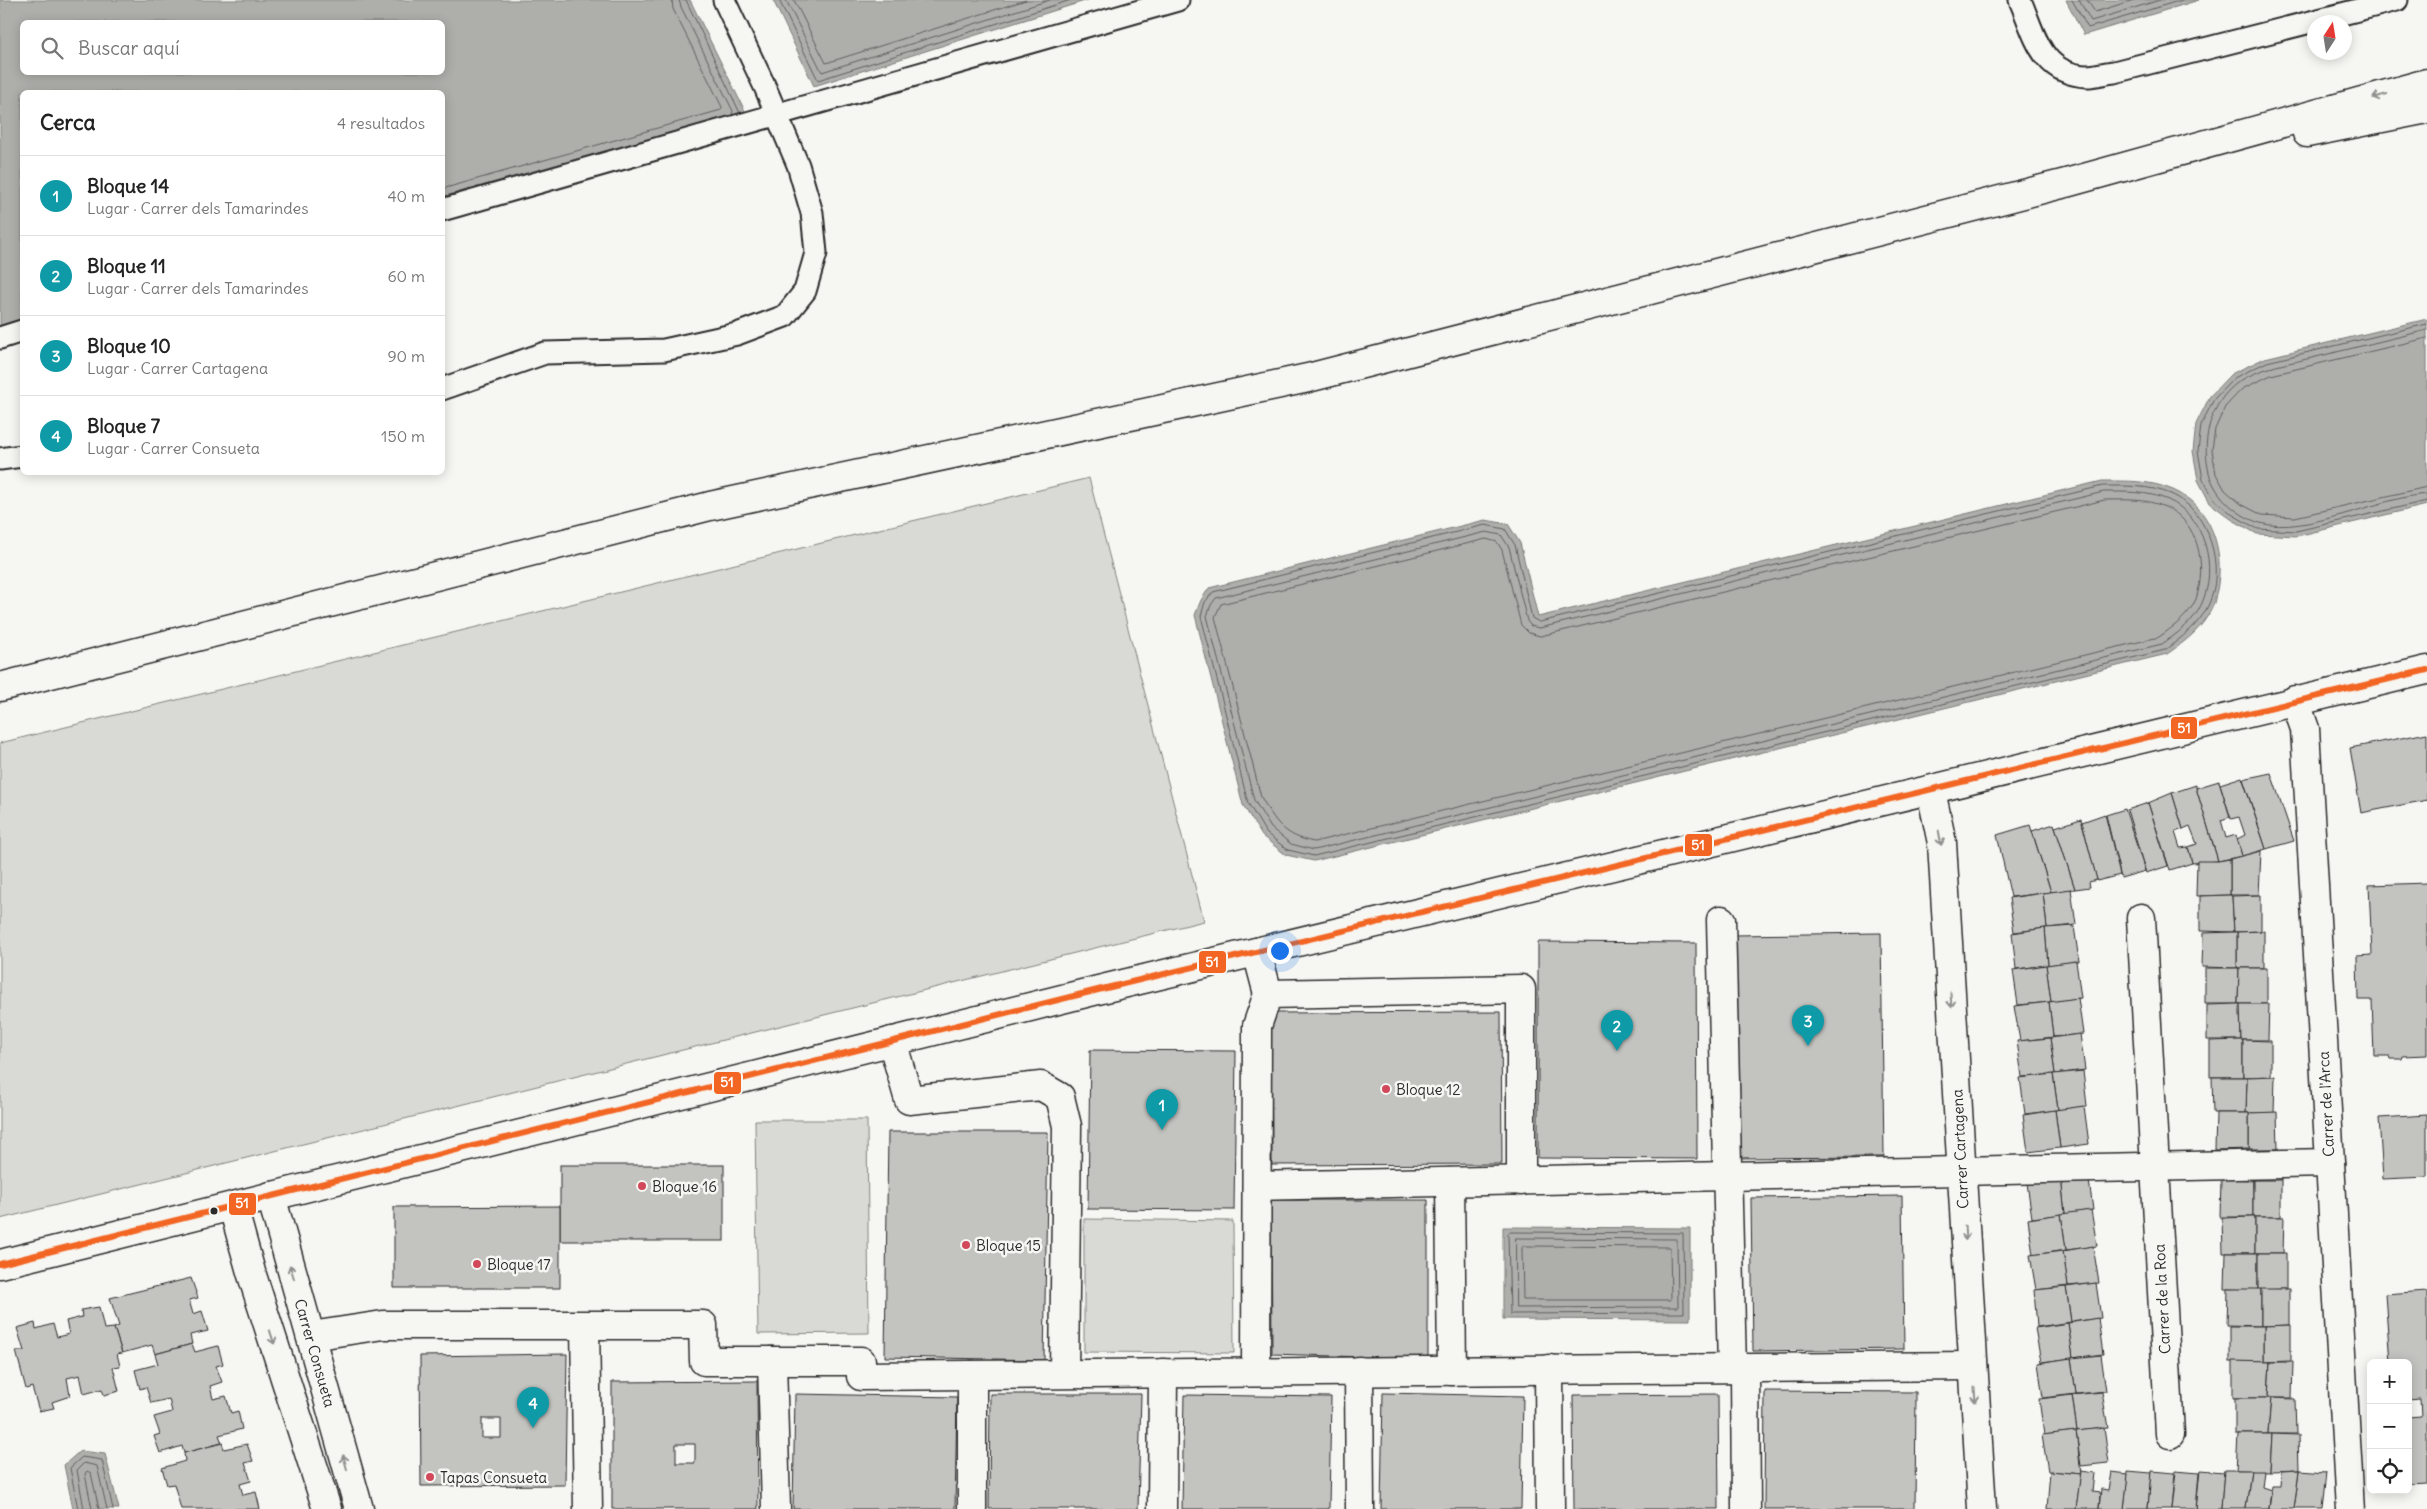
<!DOCTYPE html>
<html lang="es">
<meta charset="utf-8">
<style>
:root{--surface:#fff;--page:#f2f2f2;--text:#222;--muted:#767676;--line:#e0e0e0;--accent:#d1495b}
body{margin:0;font-family:Delius,sans-serif;background:var(--page);color:var(--text)}
.controls{position:absolute;right:15px;bottom:15px;display:grid;overflow:hidden;border-radius:8px;box-shadow:0 2px 12px #0003}
.controls button{width:45px;height:45px;display:grid;place-items:center;padding:0;border:0;border-bottom:1px solid var(--line);background:var(--surface);color:var(--text);font:25px sans-serif}
.compass{position:absolute;left:2307px;top:15px;width:45px;height:45px;border-radius:50%;background:var(--surface);box-shadow:0 2px 12px #0003;rotate:12deg}
.you{position:absolute;left:1279px;top:950px;width:18px;height:18px;margin:-12px;border:4px solid #fff;border-radius:50%;background:#1a73e8;box-shadow:0 0 0 8px #1a73e833}
.badge{display:grid;place-items:center;width:32px;height:32px;border-radius:50%;background:var(--accent);color:#fff;font-size:16px;font-weight:700}
.pin{position:absolute;translate:-50% -41px;filter:drop-shadow(0 1px 2px #0008)}
.pin::after{content:'';position:absolute;top:26px;width:18px;height:15px;background:inherit;clip-path:polygon(0 0,100% 0,50% 100%)}
.list{margin:0;padding:0;list-style:none}
h2{display:flex;justify-content:space-between;align-items:center;height:65px;margin:0;padding:0 20px;font-size:21px}
h2 small{font-size:16px;font-weight:400;color:var(--muted)}
.list li{display:grid;grid-template-columns:32px 1fr auto;gap:15px;align-items:center;box-sizing:border-box;height:80px;padding:0 20px;border-top:1px solid var(--line)}
.list b{display:block;font-size:19px;white-space:nowrap}
.list p{margin:0;font-size:16px;white-space:nowrap;color:var(--muted)}
.list em{font-size:16px;font-style:normal;color:var(--muted)}
.icon{flex:none;width:28px;height:28px;fill:none;stroke:currentColor;stroke-width:2;stroke-linecap:round;stroke-linejoin:round}
.map{position:relative;flex:none;width:2427px;height:1509px;overflow:hidden}
.search{position:absolute;background:var(--surface);box-shadow:0 2px 12px #0003;left:20px;top:20px;width:425px;height:55px;display:flex;align-items:center;gap:12px;box-sizing:border-box;padding:0 18px;border-radius:8px;color:var(--muted);font-size:19px}
.panel{position:absolute;background:var(--surface);box-shadow:0 2px 12px #0003;left:20px;top:90px;width:425px;height:385px;border-radius:8px}
.map>svg:first-child{display:block}
.green{fill:#d9d9d5;stroke:#828280}
.water{fill:#aeaeab;stroke:#7a7a78;fill-rule:evenodd}
.lines{fill:none;stroke-linecap:round;stroke-linejoin:round}
.shore{stroke:#5f5f5e;stroke-width:1}
.building{fill:#c3c3c0;stroke:#2b2b2b;fill-rule:evenodd}
.lane-casing{stroke:#2b2b2b;stroke-width:25}
.street-casing{stroke:#2b2b2b;stroke-width:31}
.highway-casing{stroke:#2b2b2b;stroke-width:31}
.lane{stroke:#f6f6f2;stroke-width:21}
.street{stroke:#f6f6f2;stroke-width:28}
.highway{stroke:#f6f6f2;stroke-width:28}
.bus-1-casing{stroke:#f6f6f2;stroke-width:10}
.bus-1{stroke:#f26522;stroke-width:6}
.oneway{stroke:#90908e}
.poi-dot{fill:#d1495b;stroke:#f6f6f2;stroke-width:2}
.bus-dot{fill:#2b2b2b;stroke:#f6f6f2;stroke-width:2}
.labels{text-anchor:middle;dominant-baseline:central;stroke-width:5;stroke-linejoin:round;paint-order:stroke}
.poi-label{font-size:15px;fill:#2b2b2b;stroke:#f6f6f2;text-anchor:start}
.street-label{font-size:15px;fill:#2b2b2b;stroke:#f6f6f2}
.line-badge{stroke:#f6f6f2;stroke-width:2}
.badge-label{font-size:14px;text-anchor:middle;font-weight:bold;fill:#fff}
</style>
<div class="map">
<svg width="2427" height="1509" viewBox="0 0 2427 1509">
<rect width="100%" height="100%" fill="#f6f6f2"/>
<filter id="ink" filterUnits="userSpaceOnUse"><feTurbulence type="fractalNoise" baseFrequency=".02" numOctaves="2"/><feDisplacementMap in="SourceGraphic" scale="10" xChannelSelector="R" yChannelSelector="G"/><feConvolveMatrix kernelMatrix="1 2 1 2 8 2 1 2 1" color-interpolation-filters="sRGB"/></filter>
<g filter="url(#ink)">
<g class="green">
<path d="M1089,478L1204,921L0,1219V743Z"/>
<path d="M755,1120H867L869,1333L758,1334Z"/>
<path d="M1084,1219L1233,1221L1234,1353L1084,1352Z"/>
</g>
<g class="water">
<path d="M0,0H690L750,121L443,209L442,92H22V328L0,334ZM22,22H442V72H22Z"/>
<path d="M773,0H1088L814,86Z"/>
<path d="M2066,0H2199L2084,35Z"/>
<path d="M2427,319V505L2297,536L2257,534L2231,519L2210,503L2198,480L2193,451L2196,424L2210,396L2231,374L2265,358Z"/>
<path d="M2102,481C2127,481 2150,480 2173,490C2212,507 2225,551 2217,590C2215,596 2215,603 2212,608C2202,629 2186,641 2167,654L1314,861L1286,855L1262,836L1243,805L1195,615L1201,600L1209,588L1485,520L1508,524L1520,543L1538,617Z"/>
<path d="M1503,1227L1690,1228V1320L1503,1319Z"/>
<path d="M80,1451L105,1454L119,1509H73L64,1465Z"/>
</g>
<g class="lines">
<g class="shore">
<path d="M686,0L740,113"/>
<path d="M779,0L818,80L1071,0"/>
<path d="M786,0L822,72L1050,0"/>
<path d="M794,0L826,63L1026,0"/>
<path d="M2072,0L2088,28L2182,0"/>
<path d="M2079,0L2091,21L2160,0"/>
<path d="M2087,0L2095,12L2134,0"/>
<path d="M442,189L721,110L722,107L673,9L672,0"/>
<path d="M442,197L732,115L733,111L681,7L679,0"/>
<path d="M2427,324L2267,362L2234,378L2214,399L2201,425L2198,451L2203,479L2214,499L2233,515L2258,529L2296,531L2427,501"/>
<path d="M2427,330C2390,339 2353,348 2316,357C2291,363 2259,367 2237,383C2211,403 2202,437 2208,468C2212,493 2235,515 2260,523C2306,536 2379,497 2427,494"/>
<path d="M2427,338L2271,375L2242,389L2225,407L2215,429L2212,450L2216,474L2225,490L2241,504L2262,515L2295,517L2427,487"/>
<path d="M2103,486C2127,486 2148,485 2171,494C2210,511 2226,569 2208,606C2198,626 2182,637 2165,650L1314,856L1288,850L1266,833L1248,803L1201,616L1205,602L1213,592L1485,525L1505,529L1515,545L1532,618L1539,622Z"/>
<path d="M2104,492C2127,492 2147,491 2168,500C2205,516 2218,567 2202,603C2194,622 2178,633 2162,644L1314,850L1291,844L1271,828L1254,800L1207,616L1211,605L1216,598L1486,532L1501,535L1509,547L1527,621L1531,626L1539,628Z"/>
<path d="M2105,500C2126,500 2145,498 2165,507C2199,521 2207,566 2196,599C2189,616 2173,627 2159,637L1314,842C1284,836 1276,823 1261,797L1215,617L1221,604L1486,539L1497,542L1502,550L1521,625L1529,633L1540,636Z"/>
<path d="M1510,1232L1683,1233L1684,1313L1510,1314L1508,1234Z"/>
<path d="M1516,1238L1677,1239L1678,1307L1516,1308Z"/>
<path d="M1524,1246L1670,1247L1671,1300H1523L1522,1248Z"/>
<path d="M78,1509L70,1468L82,1457L102,1460L113,1509"/>
<path d="M84,1509L77,1470L84,1463L97,1466L107,1509"/>
<path d="M92,1509L85,1474L87,1471L91,1473L99,1509"/>
</g>
</g>
<g class="building">
<path d="M2427,733V800L2361,813L2350,748Z"/>
<path d="M2271,773L2294,841L2266,849L2243,779Z"/>
<path d="M2242,777L2266,849L2242,856L2237,839L2245,835L2239,817L2231,819L2220,784Z"/>
<path d="M2219,781L2230,817L2221,820L2226,838L2236,835L2242,856L2218,861L2196,788Z"/>
<path d="M2196,785V788L2218,861L2192,863L2188,847L2197,844L2190,826L2183,829L2172,793Z"/>
<path d="M2172,793L2183,829L2175,832L2180,848L2188,847L2192,863L2170,870L2148,803Z"/>
<path d="M2148,803L2168,866L2146,873L2127,810Z"/>
<path d="M2125,809L2145,871L2121,878L2106,815Z"/>
<path d="M2105,814L2120,875L2097,881L2082,822Z"/>
<path d="M2081,819L2097,880L2089,882L2090,887L2075,889L2055,827Z"/>
<path d="M2054,824L2055,827L2075,889L2051,892L2032,831Z"/>
<path d="M2030,825L2051,892L2011,897L1997,835Z"/>
<path d="M2261,851L2259,895H2230V859Z"/>
<path d="M2230,859V895L2196,896L2197,861H2218Z"/>
<path d="M2427,883V1055L2403,1056L2402,1059H2391L2390,1056H2374L2372,1000H2358L2357,956L2372,955L2369,885Z"/>
<path d="M2071,889L2076,925L2047,928L2043,893Z"/>
<path d="M2043,893L2047,928L2014,932L2009,898Z"/>
<path d="M2230,895L2232,896L2234,932L2200,931V896Z"/>
<path d="M2261,895V931L2234,932L2232,896Z"/>
<path d="M2074,926L2079,961L2048,965L2045,928Z"/>
<path d="M2045,928L2048,965L2016,969L2012,933Z"/>
<path d="M2264,931V968H2237V932Z"/>
<path d="M2234,932H2237V968L2202,967L2203,933Z"/>
<path d="M1881,933L1884,1157L1735,1158L1733,935Z"/>
<path d="M1538,942L1696,943L1697,1159L1538,1158Z"/>
<path d="M2076,961L2081,998L2051,1002L2046,965Z"/>
<path d="M2046,965L2051,1002L2018,1005L2013,970Z"/>
<path d="M2205,968H2239L2238,1004H2205Z"/>
<path d="M2239,968H2267V1004H2238Z"/>
<path d="M2078,998L2083,1034L2053,1037L2049,1002Z"/>
<path d="M2049,1002L2053,1037L2020,1041L2014,1006Z"/>
<path d="M2238,1004H2240L2241,1040H2207V1005Z"/>
<path d="M2240,1004H2269L2268,1040H2241Z"/>
<path d="M1501,1012L1502,1164L1272,1165L1271,1013Z"/>
<path d="M2080,1034L2085,1070L2055,1074L2050,1038Z"/>
<path d="M2050,1038L2055,1074L2022,1077L2017,1041Z"/>
<path d="M2241,1040H2243V1077H2210V1041Z"/>
<path d="M2243,1040L2271,1041V1076L2243,1077Z"/>
<path d="M1090,1050L1236,1051L1234,1210L1088,1209Z"/>
<path d="M2083,1071L2087,1106L2058,1110L2053,1074Z"/>
<path d="M2053,1074L2058,1110L2025,1114L2020,1078Z"/>
<path d="M2275,1076L2274,1113H2246L2247,1077Z"/>
<path d="M2212,1077H2247L2246,1113H2213Z"/>
<path d="M2084,1106L2089,1144L2060,1148L2055,1110Z"/>
<path d="M2055,1110L2060,1148L2028,1152L2023,1115Z"/>
<path d="M2277,1112L2278,1149H2249V1113Z"/>
<path d="M2216,1113H2249V1149L2215,1150Z"/>
<path d="M2427,1115V1177L2383,1179L2379,1118Z"/>
<path d="M888,1132H1048L1044,1360L885,1357Z"/>
<rect x="560" y="1165" width="164" height="76"/>
<path d="M2088,1173L2093,1210L2065,1214L2061,1178Z"/>
<path d="M2061,1178L2065,1214L2032,1218L2027,1183Z"/>
<path d="M2221,1179L2253,1180V1217H2220Z"/>
<rect x="2253" y="1180" width="28" height="37"/>
<path d="M1902,1196L1904,1349L1753,1351L1751,1198Z"/>
<path d="M1271,1200H1428V1359L1272,1354Z"/>
<path d="M560,1206V1288H394V1207Z"/>
<path d="M2091,1210L2097,1246L2066,1250L2061,1214Z"/>
<path d="M2061,1214L2066,1250L2033,1255L2028,1219Z"/>
<path d="M2253,1217H2255V1253H2223L2222,1218Z"/>
<path d="M2255,1217H2284L2283,1253H2255Z"/>
<path d="M2093,1246L2099,1283L2068,1286L2063,1251Z"/>
<path d="M2063,1251L2068,1286L2036,1290L2030,1255Z"/>
<path d="M2226,1253H2258V1290L2225,1289Z"/>
<path d="M2258,1253H2286V1289L2258,1290Z"/>
<path d="M191,1278L198,1298L189,1300L193,1314L202,1311L208,1331L190,1335L192,1344L155,1354L152,1345L122,1353L114,1328L119,1326L110,1298Z"/>
<path d="M2096,1283L2101,1318L2071,1322L2066,1287Z"/>
<path d="M2066,1287L2071,1322L2037,1327L2034,1290Z"/>
<path d="M2228,1289H2261V1326L2227,1325Z"/>
<path d="M2261,1289H2289V1325L2261,1326Z"/>
<path d="M2427,1291V1483L2408,1484V1417L2421,1416L2420,1399L2408,1400V1363H2390L2385,1294Z"/>
<path d="M99,1307L104,1329L114,1328L122,1353L117,1354L120,1366L113,1367L119,1391L104,1395L102,1389L84,1394L80,1375L67,1378L70,1396L52,1402L54,1408L39,1411L32,1387L26,1389L16,1351H24L17,1328L35,1323L36,1329L53,1324L57,1337L69,1334L66,1321L82,1317L81,1310Z"/>
<path d="M2098,1318L2103,1354L2073,1358L2068,1323Z"/>
<path d="M2068,1323L2073,1358L2041,1362L2035,1328Z"/>
<path d="M2291,1325V1361L2264,1362V1326Z"/>
<rect x="2230" y="1326" width="34" height="36"/>
<path d="M192,1344L195,1352L218,1346L223,1364L216,1366L222,1382L210,1386L213,1399L226,1396L231,1413L238,1411L242,1429L219,1435L222,1443L184,1453L182,1446L160,1453L154,1436L160,1434L154,1417L172,1412L169,1399L151,1403L146,1387L140,1389L135,1370L158,1364L155,1354Z"/>
<path d="M567,1354L565,1485L421,1486L420,1356ZM482,1419H501V1438H482Z"/>
<path d="M2101,1355L2106,1391L2076,1394L2071,1358Z"/>
<path d="M2071,1358L2076,1394L2043,1398L2038,1363Z"/>
<path d="M2233,1361L2270,1362L2268,1398H2233Z"/>
<path d="M2270,1362H2293L2292,1398H2268Z"/>
<path d="M757,1381L758,1509H612V1382ZM676,1444H695V1463H676Z"/>
<path d="M1765,1391L1916,1392L1915,1509H1764Z"/>
<path d="M2102,1392L2108,1428L2077,1431L2072,1395Z"/>
<path d="M1383,1393L1523,1396L1521,1509H1381Z"/>
<path d="M795,1394L957,1397L955,1509H793Z"/>
<path d="M990,1394H1141L1138,1509H989Z"/>
<path d="M1718,1394L1719,1509H1574L1573,1395Z"/>
<path d="M1184,1395L1331,1397L1329,1509H1182Z"/>
<path d="M2072,1395L2077,1431L2044,1435L2039,1399Z"/>
<path d="M2235,1398H2271L2268,1434H2235Z"/>
<path d="M2271,1398L2295,1399L2296,1434H2268Z"/>
<path d="M2104,1428L2109,1463L2081,1466L2076,1431Z"/>
<path d="M2076,1431L2081,1474L2048,1471L2042,1435Z"/>
<path d="M2238,1434H2272L2270,1471L2236,1470Z"/>
<path d="M2272,1434L2298,1435L2299,1470L2270,1471Z"/>
<path d="M222,1443L224,1449L247,1444L253,1461L245,1463L251,1481L240,1484L243,1495L256,1492L260,1509H181L174,1484L167,1485L162,1468L185,1461L184,1453Z"/>
<path d="M2200,1470L2224,1472L2221,1509H2196Z"/>
<path d="M2224,1470H2251L2246,1509H2221Z"/>
<path d="M2251,1470H2264L2262,1487L2271,1490L2269,1509H2246Z"/>
<path d="M2299,1470L2326,1472L2322,1509H2294Z"/>
<path d="M2299,1470L2294,1509H2269L2272,1486H2280L2281,1471Z"/>
<path d="M2050,1471L2081,1474L2076,1509H2047Z"/>
<path d="M2081,1471L2094,1473L2092,1492L2100,1493L2099,1509H2076Z"/>
<path d="M2128,1471L2151,1473L2148,1509H2124Z"/>
<path d="M2151,1471L2175,1473L2172,1509H2148Z"/>
<path d="M2176,1471L2199,1473L2196,1509H2172Z"/>
<path d="M2112,1472L2128,1474L2124,1509H2099L2101,1489L2109,1490Z"/>
</g>
<g class="lines">
<defs>
<g id="lane">
<path d="M2020,0C2035,35 2041,74 2087,76C2095,76 2105,73 2114,72L2397,0"/>
<path d="M442,210L1178,0"/>
<path d="M0,338L22,331"/>
<path d="M442,389L545,353L664,350L737,334L785,316L805,291L816,253L812,213L798,165L765,87L724,0"/>
<path d="M0,459L22,456"/>
</g>
<g id="street">
<path d="M2295,700L2305,729L2350,1509"/>
<path d="M1931,791L1942,843L1982,1509"/>
<path d="M2141,918L2170,1434"/>
<path d="M1721,920L1732,1368"/>
<path d="M1268,994L1521,989V1181"/>
<path d="M892,1041L909,1100L1041,1086L1060,1097L1067,1126L1064,1373"/>
<path d="M1450,1182L1452,1371"/>
<path d="M1257,1186L2330,1163"/>
<path d="M271,1196L359,1509"/>
<path d="M233,1207L251,1272L327,1509"/>
<path d="M0,1264L1098,990L2427,670"/>
<path d="M585,1326L588,1509"/>
<path d="M311,1336L383,1325H703L704,1361H861V1376L1973,1366"/>
<path d="M772,1361L776,1509"/>
<path d="M1745,1368L1746,1509"/>
<path d="M1549,1369L1550,1509"/>
<path d="M1359,1371L1360,1509"/>
<path d="M1256,1372L1257,1026L1268,994L1257,952"/>
<path d="M972,1509V1375"/>
<path d="M1162,1509L1163,1373"/>
</g>
<g id="highway">
<path d="M2307,133L2427,109"/>
<path d="M0,687L710,506L1308,378L2066,183L2427,83"/>
</g>
</defs>
<use href="#lane" class="lane-casing"/>
<use href="#street" class="street-casing"/>
<use href="#highway" class="highway-casing"/>
<use href="#lane" class="lane"/>
<use href="#street" class="street"/>
<use href="#highway" class="highway"/>
<defs>
<path id="bus-1" d="M0,1264L1098,990L2427,670"/>
</defs>
<use href="#bus-1" class="bus-1-casing"/>
<use href="#bus-1" class="bus-1"/>
</g>
<defs><path id="oneway-shaft" d="M-6 0H5M1.5-3L5.5 0L1.5 3" fill="none" stroke-width="1.6" stroke-linecap="round" stroke-linejoin="round" transform="scale(1.25)"/></defs>
<g class="oneway">
<use href="#oneway-shaft" transform="translate(2380 96) rotate(165)"/>
<use href="#oneway-shaft" transform="translate(1940 838) rotate(80)"/>
<use href="#oneway-shaft" transform="translate(1951 1000) rotate(86)"/>
<use href="#oneway-shaft" transform="translate(1965 1233) rotate(87)"/>
<use href="#oneway-shaft" transform="translate(292 1272) rotate(-107)"/>
<use href="#oneway-shaft" transform="translate(272 1337) rotate(72)"/>
<use href="#oneway-shaft" transform="translate(1975 1395) rotate(86)"/>
<use href="#oneway-shaft" transform="translate(345 1462) rotate(-105)"/>
</g>
</g>
<g class="poi-dot">
<circle cx="1386" cy="1089" r="5"/>
<circle cx="642" cy="1186" r="5"/>
<circle cx="966" cy="1245" r="5"/>
<circle cx="477" cy="1264" r="5"/>
<circle cx="430" cy="1477" r="5"/>
</g>
<circle class="bus-dot" cx="214" cy="1211" r="4.5"/>
<g class="labels">
<g class="poi-label">
<text x="1396" y="1089">Bloque 12</text>
<text x="652" y="1186">Bloque 16</text>
<text x="976" y="1245">Bloque 15</text>
<text x="487" y="1264">Bloque 17</text>
<text x="440" y="1477">Tapas Consueta</text>
</g>
<g class="street-label">
<text transform="translate(2326 1104) rotate(-93)">Carrer de l'Arca</text>
<text transform="translate(1960 1149) rotate(-93)">Carrer Cartagena</text>
<text transform="translate(2162 1299) rotate(-93)">Carrer de la Roa</text>
<text transform="translate(315 1353) rotate(74)">Carrer Consueta</text>
</g>
</g>
<g class="line-badge">
<rect x="2170" y="716" width="28" height="24" rx="5" fill="#f26522"/>
<rect x="1684" y="833" width="29" height="24" rx="5" fill="#f26522"/>
<rect x="1198" y="950" width="29" height="24" rx="5" fill="#f26522"/>
<rect x="713" y="1071" width="29" height="24" rx="5" fill="#f26522"/>
<rect x="228" y="1192" width="29" height="24" rx="5" fill="#f26522"/>
</g>
<g class="badge-label">
<text x="2184" y="733">51</text>
<text x="1698" y="850">51</text>
<text x="1212" y="967">51</text>
<text x="727" y="1087">51</text>
<text x="242" y="1208">51</text>
</g>
</svg>
<div class="controls">
<button>+</button>
<button>−</button>
<button><svg class="icon" aria-label="locate" viewBox="0 0 24 24"><circle cx="12" cy="12" r="6"/><path d="M12 2v4M12 18v4M2 12h4M18 12h4"/></svg></button>
</div>
<svg class="compass" viewBox="-18 -18 36 36"><path d="M0-13l5 13h-10z" fill="#e53935"/><path d="M0 13l5-13h-10z" fill="#767676"/></svg>
<div class="you"></div>
<div class="pin badge" style="left:1162px;top:1130px;background:#0f9aa8">1</div>
<div class="pin badge" style="left:1617px;top:1051px;background:#0f9aa8">2</div>
<div class="pin badge" style="left:1808px;top:1046px;background:#0f9aa8">3</div>
<div class="pin badge" style="left:533px;top:1428px;background:#0f9aa8">4</div>
<div class="search"><svg class="icon" aria-label="search" viewBox="0 0 24 24"><circle cx="10" cy="10" r="6"/><path d="M15 15l6 6"/></svg>Buscar aquí</div>
<section class="panel">
<h2>Cerca<small>4 resultados</small></h2>
<ul class="list">
<li><span class="badge" style="background:#0f9aa8">1</span><div><b>Bloque 14</b><p>Lugar · Carrer dels Tamarindes</p></div><em>40 m</em></li>
<li><span class="badge" style="background:#0f9aa8">2</span><div><b>Bloque 11</b><p>Lugar · Carrer dels Tamarindes</p></div><em>60 m</em></li>
<li><span class="badge" style="background:#0f9aa8">3</span><div><b>Bloque 10</b><p>Lugar · Carrer Cartagena</p></div><em>90 m</em></li>
<li><span class="badge" style="background:#0f9aa8">4</span><div><b>Bloque 7</b><p>Lugar · Carrer Consueta</p></div><em>150 m</em></li>
</ul>
</section>
</div>
